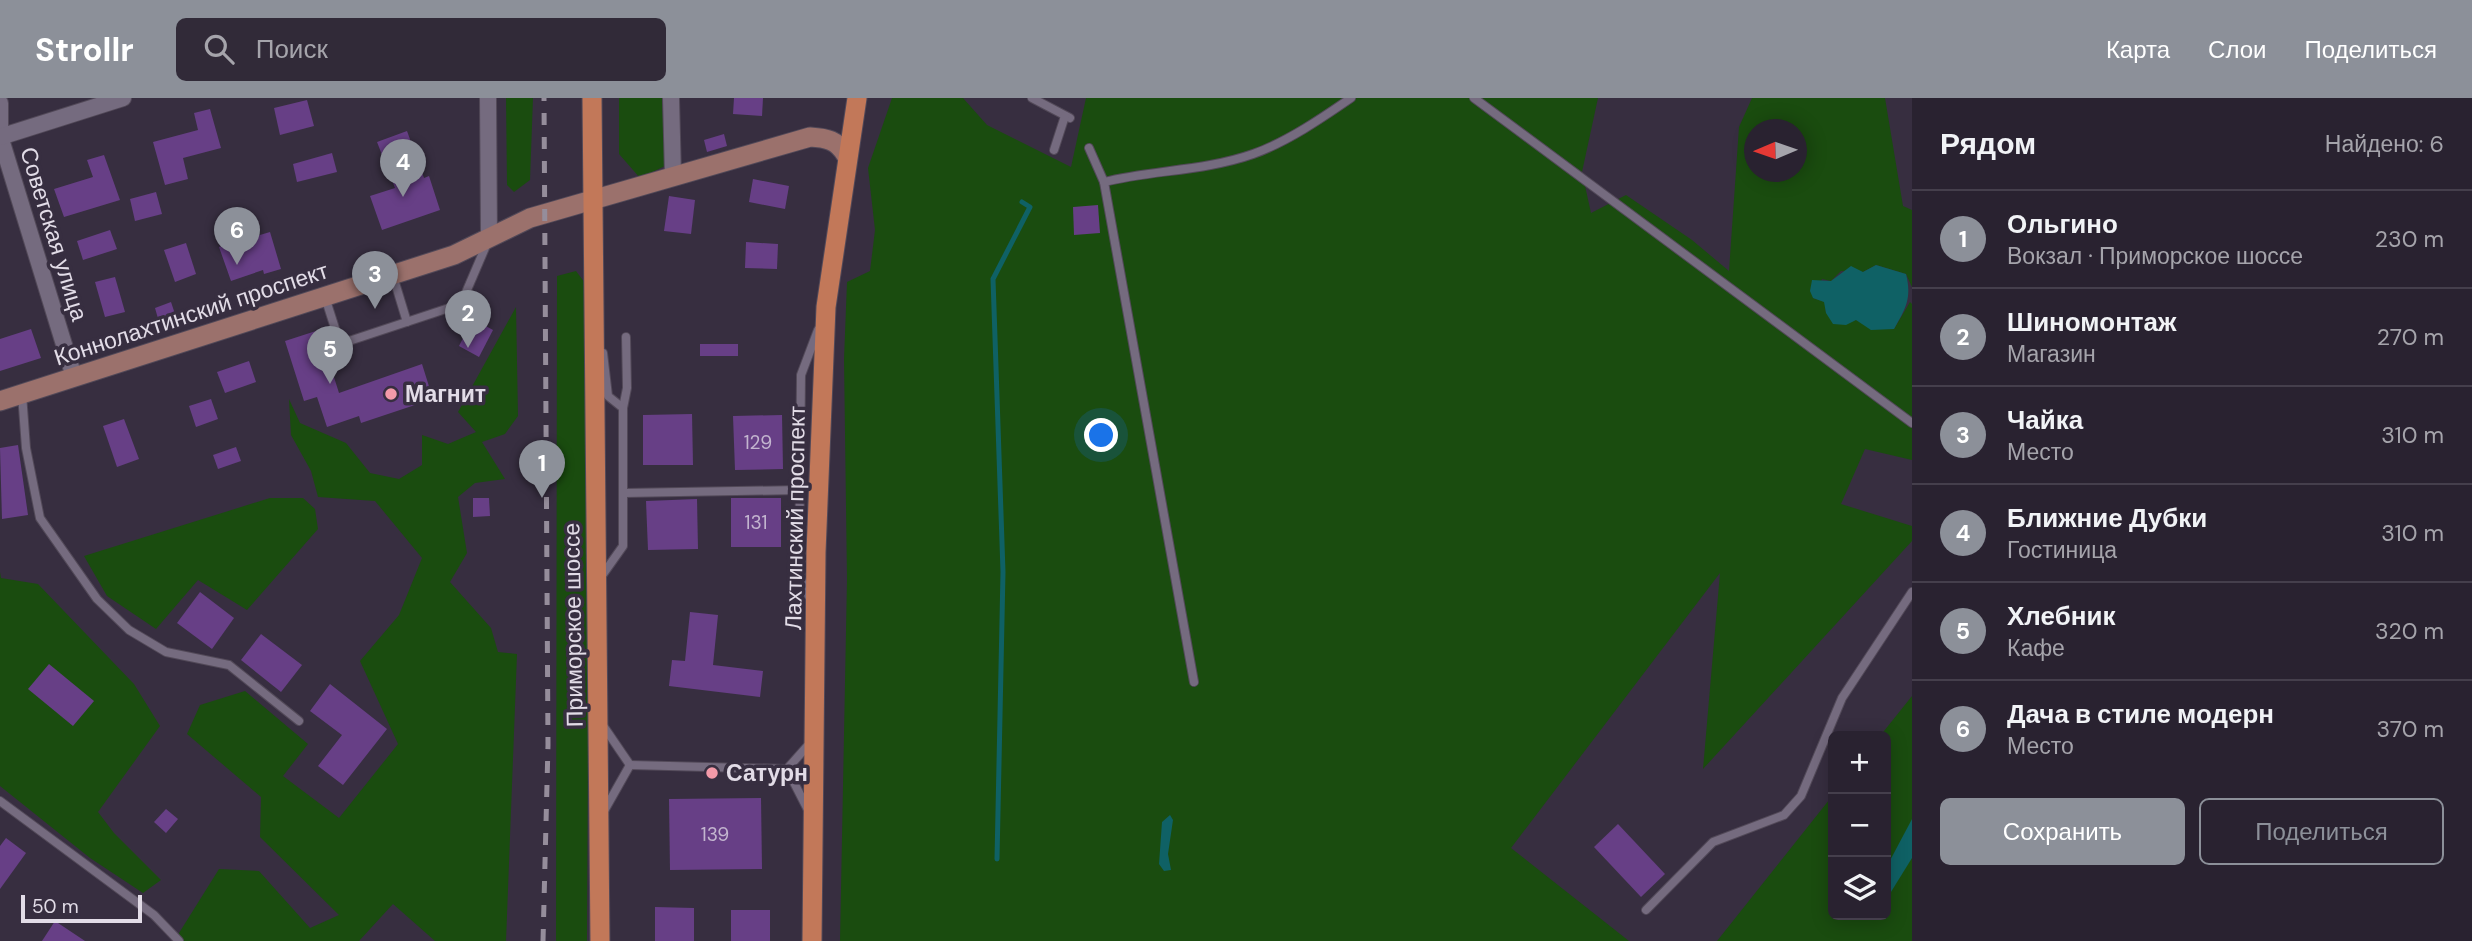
<!DOCTYPE html>
<html lang="ru">
<meta charset="utf-8">
<style>
:root{--surface:#292230;--page:#312a38;--text:#f1f3f6;--muted:#a5a4ab;--line:#453f4c;--accent:#8c9099}
body{margin:0;font-family:"DM Sans",sans-serif;background:var(--page);color:var(--text)}
.controls{position:absolute;right:21px;bottom:21px;display:grid;overflow:hidden;border-radius:10px;box-shadow:0 4px 18px #0003}
.controls button{width:63px;height:63px;display:grid;place-items:center;padding:0;border:0;border-bottom:2px solid var(--line);background:var(--surface);color:var(--text);font:35px sans-serif}
.compass{position:absolute;left:1744px;top:21px;width:63px;height:63px;border-radius:50%;background:var(--surface);box-shadow:0 4px 18px #0003;rotate:268deg}
.scale{position:absolute;left:21px;bottom:18px;width:121px;box-sizing:border-box;padding-left:7px;border:4px solid #e2dce7;border-top:0;font-size:19px;line-height:24px;white-space:nowrap;color:#e2dce7;-webkit-text-stroke:5px #372e40;paint-order:stroke}
.you{position:absolute;left:1102px;top:338px;width:24px;height:24px;margin:-18px;border:5px solid #fff;border-radius:50%;background:#1a73e8;box-shadow:0 0 0 10px #1a73e833}
.badge{display:grid;place-items:center;width:46px;height:46px;border-radius:50%;background:var(--accent);color:#fff;font-size:23px;font-weight:700}
.pin{position:absolute;translate:-50% -58px;filter:drop-shadow(0 2px 4px #0008)}
.pin::after{content:'';position:absolute;top:37px;width:24px;height:21px;background:inherit;clip-path:polygon(0 0,100% 0,50% 100%)}
.list{margin:0;padding:0;list-style:none}
h2{display:flex;justify-content:space-between;align-items:center;height:91px;margin:0;padding:0 28px;font-size:30px}
h2 small{font-size:23px;font-weight:400;color:var(--muted)}
.list li{display:grid;grid-template-columns:46px 1fr auto;gap:21px;align-items:center;box-sizing:border-box;height:98px;padding:0 28px;border-top:2px solid var(--line)}
.list b{display:block;font-size:26px;white-space:nowrap}
.list p{margin:0;font-size:23px;white-space:nowrap;color:var(--muted)}
.list em{font-size:23px;font-style:normal;color:var(--muted)}
.actions{display:flex;gap:14px;padding:21px 28px}
.actions a{flex:1;padding:16px 0;border:2px solid var(--accent);border-radius:10px;text-align:center;font-size:24px;color:var(--accent)}
.actions .main{background:var(--accent);color:#fff}
.icon{flex:none;width:38px;height:38px;fill:none;stroke:currentColor;stroke-width:2;stroke-linecap:round;stroke-linejoin:round}
.map{position:relative;flex:none;width:1912px;height:843px;overflow:hidden}
header{display:flex;align-items:center;gap:42px;box-sizing:border-box;height:98px;padding:0 35px;background:var(--accent);color:#fff}
header strong{font-size:33px}
nav{display:flex;gap:38px;margin-inline-start:auto;font-size:24px}
.search{width:490px;height:63px;background:var(--page);display:flex;align-items:center;gap:18px;box-sizing:border-box;padding:0 24px;border-radius:10px;color:var(--muted);font-size:26px}
main{display:flex}
aside{flex:1;background:var(--surface)}
.map>svg:first-child{display:block}
.green{fill:#1a4c0f;fill-rule:evenodd}
.water{fill:#0f6165}
.lines{fill:none;stroke-linecap:round;stroke-linejoin:round}
.stream{stroke:#0f6165;stroke-width:5}
.building{fill:#673f86}
.service-casing{stroke:#524958;stroke-width:10}
.minor-casing{stroke:#524958;stroke-width:18}
.secondary-casing{stroke:#524958;stroke-width:21}
.primary-casing{stroke:#524958;stroke-width:21}
.service{stroke:#756b7f;stroke-width:8}
.minor{stroke:#756b7f;stroke-width:16}
.secondary{stroke:#9b716c;stroke-width:19}
.primary{stroke:#c27859;stroke-width:19}
.rail{stroke:#958d9b;stroke-width:5;stroke-dasharray:12 12;stroke-linecap:butt}
.poi-dot{fill:#f39aa9;stroke:#372e40;stroke-width:2.5}
.labels{text-anchor:middle;dominant-baseline:central;stroke-width:7;stroke-linejoin:round;paint-order:stroke}
.number-label{font-size:19px;fill:#c3b5cf}
.street-label{font-size:23px;fill:#e2dce7;stroke:#372e40}
.poi-label{font-size:23px;font-weight:bold;fill:#e2dce7;stroke:#372e40;text-anchor:start}
</style>
<header>
<strong>Strollr</strong>
<div class="search"><svg class="icon" aria-label="search" viewBox="0 0 24 24"><circle cx="10" cy="10" r="6"/><path d="M15 15l6 6"/></svg>Поиск</div>
<nav><a>Карта</a><a>Слои</a><a>Поделиться</a></nav>
</header>
<main>
<div class="map">
<svg width="1912" height="843" viewBox="0 0 1912 843">
<rect width="100%" height="100%" fill="#372e40"/>
<g class="green">
<path d="M506,0H533L530,82L514,94L507,87Z"/>
<path d="M619,0H662L665,68L640,80L619,56Z"/>
<path d="M892,0H963L987,27L1071,69L1086,0H1598L1582,74L1591,115L1626,97L1692,142L1729,173L1739,29L1752,0H1885L1903,108L1912,112V189L1906,176L1876,167L1863,174L1841,173L1831,183L1822,181L1813,200L1825,204L1826,215L1894,231L1910,204L1912,206V362L1865,351L1841,406L1912,428V443L1703,671L1720,475L1511,750L1629,843H840L847,481L844,261L847,184L870,173L875,132L868,70ZM1755,32H1797V74H1755Z"/>
<path d="M576,173L585,185L589,422L587,843H556L557,178Z"/>
<path d="M516,209L518,318L505,336L482,344L505,381L475,385L458,399L467,455L450,484L491,530L498,554L517,556L506,843H435L393,806L359,843H174L219,771L259,773L310,830L339,817L260,739L261,699L187,636L200,607L245,593L308,646L283,678L339,720L398,646L360,563L399,517L422,460L375,403L318,399L311,373L291,337L289,301L300,325L346,345L370,375L399,381L422,367V337L448,346L476,334L458,314Z"/>
<path d="M270,400H303L315,411L318,431L247,512L198,482L156,531L107,498L84,458Z"/>
<path d="M0,474L1,480L38,486L134,586L160,628L98,714L114,735L161,782L143,795L90,760L0,688Z"/>
<path d="M1912,598V843H1717L1833,697V817H1886V638H1880Z"/>
</g>
<g class="water">
<path d="M1876,167L1906,176C1912,200 1906,210 1894,231L1871,232L1856,222L1846,227L1833,226L1826,215L1824,204L1813,200L1810,193L1812,182L1831,183L1851,168L1863,174Z"/>
<path d="M1170,717L1173,722L1168,756L1171,772L1164,773L1159,766L1162,724Z"/>
<path d="M1912,721V760L1886,802V770Z"/>
</g>
<g class="lines">
<path class="stream" d="M997,761L1003,474L993,181L1030,109L1022,104"/>
</g>
<g class="building">
<path d="M734,0H763L762,18L733,16Z"/>
<path d="M307,2L314,28L280,37L274,10Z"/>
<path d="M210,11L221,50L183,60L188,81L165,87L153,44L198,32L194,15Z"/>
<path d="M407,33L424,80L429,78L440,112L382,132L370,98L395,90L377,44Z"/>
<path d="M724,36L727,48L707,54L704,42Z"/>
<path d="M332,55L337,74L297,84L293,66Z"/>
<path d="M104,57L120,102L64,119L54,91L93,79L87,62Z"/>
<path d="M753,81L789,88L785,111L749,104Z"/>
<path d="M156,94L162,116L135,123L130,101Z"/>
<path d="M669,98L695,102L691,136L664,133Z"/>
<path d="M1098,107L1100,135L1074,137L1073,109Z"/>
<path d="M110,132L117,151L83,162L77,143Z"/>
<path d="M270,134L281,171L264,176L263,172L231,183L219,149Z"/>
<path d="M746,144L778,146L777,171L745,170Z"/>
<path d="M186,145L196,176L175,184L164,152Z"/>
<path d="M115,179L125,214L105,219L95,184Z"/>
<path d="M171,204L176,219L159,224L155,210Z"/>
<path d="M473,221L493,232L479,259L459,248Z"/>
<path d="M31,231L41,260L0,273V241Z"/>
<path d="M319,232L339,295L422,266L433,301L361,325L359,318L327,329L317,299L304,303L285,243Z"/>
<rect x="700" y="246" width="38" height="12"/>
<path d="M249,263L256,284L225,295L217,274Z"/>
<path d="M211,301L218,321L196,329L189,308Z"/>
<path d="M692,316L693,367H643V317Z"/>
<path d="M782,317L783,371L735,372L733,318Z"/>
<path d="M124,321L139,361L117,369L103,328Z"/>
<path d="M18,347L28,417L2,421L0,350Z"/>
<path d="M236,349L241,363L218,371L213,357Z"/>
<path d="M473,400H489L490,418L473,419Z"/>
<rect x="731" y="400" width="50" height="49"/>
<path d="M697,401L698,451L648,452L646,403Z"/>
<path d="M200,494L234,520L212,551L177,525Z"/>
<path d="M690,514L718,517L713,567L763,573L760,599L669,588L672,562L685,563Z"/>
<path d="M261,536L302,567L281,594L241,562Z"/>
<path d="M49,566L94,603L73,628L28,591Z"/>
<path d="M330,586L387,631L343,687L318,668L342,637L310,613Z"/>
<path d="M761,700L762,771L670,772L669,701Z"/>
<path d="M166,711L178,721L166,735L154,724Z"/>
<path d="M1618,726L1665,776L1641,799L1594,749Z"/>
<path d="M6,740L26,755L0,791V748Z"/>
<path d="M655,809L694,810V843H655Z"/>
<rect x="731" y="812" width="39" height="31"/>
<path d="M55,823L85,843H42Z"/>
</g>
<g class="lines">
<defs>
<g id="service">
<path d="M1032,0L1070,20"/>
<path d="M1474,0L1912,325"/>
<path d="M1089,50L1104,84C1152,72 1205,73 1253,56C1287,44 1322,20 1351,0"/>
<path d="M1054,52L1065,18"/>
<path d="M1104,84L1194,584"/>
<path d="M393,178L407,224"/>
<path d="M325,199L340,246L461,206L488,143"/>
<path d="M22,296L26,350L40,420L97,501L129,532L166,554L229,567L299,623"/>
<path d="M623,310L627,290L626,239"/>
<path d="M624,395L799,392"/>
<path d="M601,479L623,448V310L608,298L603,255"/>
<path d="M810,501L799,475L801,277L818,232"/>
<path d="M602,626L630,667"/>
<path d="M630,667L787,671"/>
<path d="M787,671L808,712"/>
<path d="M787,671L811,644"/>
<path d="M0,703L154,817L179,843"/>
<path d="M604,713L630,667"/>
<path d="M1646,812L1713,744L1784,717L1801,698L1842,600L1912,494"/>
</g>
<g id="minor">
<path d="M488,0L489,140"/>
<path d="M671,0L673,77"/>
<path d="M0,5V38L74,279"/>
<path d="M0,39L123,0"/>
</g>
<path id="secondary" d="M0,303L454,157L530,120L810,39C827,40 837,42 846,57"/>
<g id="primary">
<path d="M592,0L600,843"/>
<path d="M812,843L816,454L826,209L857,0"/>
</g>
</defs>
<use href="#service" class="service-casing"/>
<use href="#minor" class="minor-casing"/>
<use href="#secondary" class="secondary-casing"/>
<use href="#primary" class="primary-casing"/>
<use href="#service" class="service"/>
<use href="#minor" class="minor"/>
<use href="#secondary" class="secondary"/>
<use href="#primary" class="primary"/>
<path class="rail" d="M543,843L548,647L544,0"/>
</g>
<g class="poi-dot">
<circle cx="391" cy="296" r="7"/>
<circle cx="712" cy="675" r="7"/>
</g>
<g class="labels">
<g class="number-label">
<text x="758" y="344">129</text>
<text x="756" y="424">131</text>
<text x="715" y="736">139</text>
</g>
<g class="street-label">
<text transform="translate(54 136) rotate(73)">Советская улица</text>
<text transform="translate(191 216) rotate(-18)">Коннолахтинский проспект</text>
<text transform="translate(795 420) rotate(-89)">Лахтинский проспект</text>
<text transform="translate(573 527) rotate(-91)">Приморское шоссе</text>
</g>
<g class="poi-label">
<text x="405" y="296">Магнит</text>
<text x="726" y="675">Сатурн</text>
</g>
</g>
</svg>
<div class="controls">
<button>+</button>
<button>−</button>
<button><svg class="icon" aria-label="layers" viewBox="0 0 24 24"><path d="M12 4l9 5-9 5-9-5zM3 14l9 5 9-5"/></svg></button>
</div>
<svg class="compass" viewBox="-18 -18 36 36"><path d="M0-13l5 13h-10z" fill="#e53935"/><path d="M0 13l5-13h-10z" fill="#a5a4ab"/></svg>
<div class="scale">50 m</div>
<div class="you"></div>
<div class="pin badge" style="left:542px;top:400px">1</div>
<div class="pin badge" style="left:468px;top:250px">2</div>
<div class="pin badge" style="left:375px;top:211px">3</div>
<div class="pin badge" style="left:403px;top:99px">4</div>
<div class="pin badge" style="left:330px;top:286px">5</div>
<div class="pin badge" style="left:237px;top:167px">6</div>
</div>
<aside>
<h2>Рядом<small>Найдено: 6</small></h2>
<ul class="list">
<li><span class="badge">1</span><div><b>Ольгино</b><p>Вокзал · Приморское шоссе</p></div><em>230 m</em></li>
<li><span class="badge">2</span><div><b>Шиномонтаж</b><p>Магазин</p></div><em>270 m</em></li>
<li><span class="badge">3</span><div><b>Чайка</b><p>Место</p></div><em>310 m</em></li>
<li><span class="badge">4</span><div><b>Ближние Дубки</b><p>Гостиница</p></div><em>310 m</em></li>
<li><span class="badge">5</span><div><b>Хлебник</b><p>Кафе</p></div><em>320 m</em></li>
<li><span class="badge">6</span><div><b>Дача в стиле модерн</b><p>Место</p></div><em>370 m</em></li>
</ul>
<div class="actions"><a class="main">Сохранить</a><a>Поделиться</a></div>
</aside>
</main>
